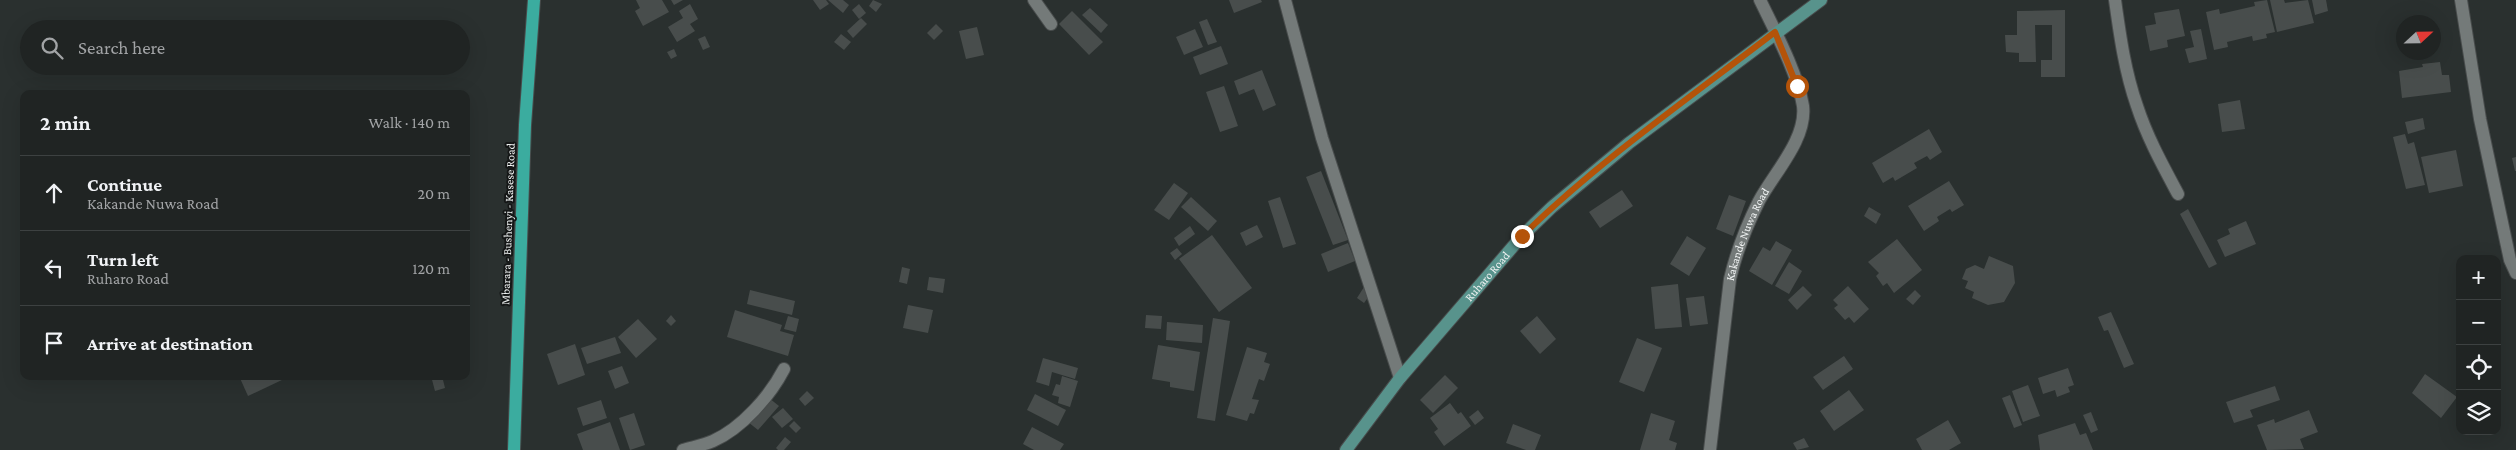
<!DOCTYPE html>
<meta charset="utf-8">
<style>
:root{--surface:#202423;--page:#2d3030;--text:#f1f3f6;--muted:#a2a4a6;--line:#3d4141}
body{margin:0;font-family:"Crimson Pro",serif;background:var(--page);color:var(--text)}
.controls{position:absolute;right:15px;bottom:15px;display:grid;overflow:hidden;border-radius:10px;box-shadow:0 5px 20px #0002}
.controls button{width:45px;height:45px;display:grid;place-items:center;padding:0;border:0;border-bottom:1px solid var(--line);background:var(--surface);color:var(--text);font:25px sans-serif}
.compass{position:absolute;left:2396px;top:15px;width:45px;height:45px;border-radius:50%;background:var(--surface);box-shadow:0 5px 20px #0002;rotate:68deg}
.stop{position:absolute;width:15px;height:15px;margin:-11px;border:4px solid #b45309;border-radius:50%;background:#fff}
.stop.end{background:#b45309;border-color:#fff;box-shadow:0 1px 5px #0008}
.list{margin:0;padding:0;list-style:none}
h2{display:flex;justify-content:space-between;align-items:center;height:65px;margin:0;padding:0 20px;font-size:21px}
h2 small{font-size:16px;font-weight:400;color:var(--muted)}
.list li{display:grid;grid-template-columns:32px 1fr auto;gap:15px;align-items:center;box-sizing:border-box;height:75px;padding:0 20px;border-top:1px solid var(--line)}
.list b{display:block;font-size:19px;white-space:nowrap}
.list p{margin:0;font-size:16px;white-space:nowrap;color:var(--muted)}
.list em{font-size:16px;font-style:normal;color:var(--muted)}
.icon{flex:none;width:28px;height:28px;fill:none;stroke:currentColor;stroke-width:2;stroke-linecap:round;stroke-linejoin:round}
.map{position:relative;flex:none;width:2516px;height:450px;overflow:hidden}
.search{position:absolute;background:var(--surface);box-shadow:0 5px 20px #0002;left:20px;top:20px;width:450px;height:55px;display:flex;align-items:center;gap:12px;box-sizing:border-box;padding:0 18px;border-radius:28px;color:var(--muted);font-size:19px}
.panel{position:absolute;background:var(--surface);box-shadow:0 5px 20px #0002;left:20px;top:90px;width:450px;height:290px;border-radius:10px}
.map>svg:first-child{display:block}
.building{fill:#484d4c}
.lines{fill:none;stroke-linecap:round;stroke-linejoin:round}
.street-casing{stroke:#484c4c;stroke-width:14}
.secondary-casing{stroke:#484c4c;stroke-width:14}
.primary-casing{stroke:#484c4c;stroke-width:14}
.street{stroke:#747a79;stroke-width:12}
.secondary{stroke:#58938c;stroke-width:12}
.primary{stroke:#3bac9f;stroke-width:12}
.route{stroke:#b45309;stroke-width:6}
.labels{text-anchor:middle;dominant-baseline:central;stroke-width:4;stroke-linejoin:round;paint-order:stroke}
.street-label{font-size:12px;fill:#eff2f2;stroke:#151717}
</style>
<div class="map">
<svg width="2516" height="450" viewBox="0 0 2516 450">
<rect width="100%" height="100%" fill="#2a302f"/>
<g class="building">
<path d="M636,0H662L669,12L643,26L635,11L640,8Z"/>
<path d="M671,0H683L674,5Z"/>
<path d="M813,0H826L829,4L820,10Z"/>
<path d="M828,0H843L849,5L843,13Z"/>
<path d="M873,0L882,4L876,12L869,6Z"/>
<path d="M1229,0H1261L1262,2L1234,13Z"/>
<path d="M2267,0L2275,32L2266,34L2267,38L2253,41L2252,36L2227,42L2228,47L2214,50L2206,12L2219,9L2220,14L2255,6L2254,2Z"/>
<path d="M2270,0H2284L2285,3L2308,0L2314,23L2277,32Z"/>
<path d="M2312,0H2326L2328,11L2315,15Z"/>
<path d="M690,4L698,19L690,24L695,31L677,42L668,27L683,18L679,11Z"/>
<path d="M859,4L866,13L859,19L852,10Z"/>
<path d="M1090,8L1108,25L1101,33L1082,15Z"/>
<path d="M2179,9L2185,36L2167,40L2168,47L2150,51L2145,26L2156,24L2154,13Z"/>
<path d="M2065,10V77H2041V60H2052V25H2035L2036,62H2019V53L2006,52L2005,35H2017V11Z"/>
<path d="M1072,11L1103,42L1089,55L1059,24Z"/>
<path d="M861,18L867,24L853,38L847,31Z"/>
<path d="M1207,19L1217,42L1208,45L1199,22Z"/>
<path d="M936,24L943,31L934,40L927,33Z"/>
<path d="M977,27L984,55L966,59L959,31Z"/>
<path d="M1195,29L1203,47L1184,55L1176,37Z"/>
<path d="M2201,29L2207,59L2189,63L2185,49L2194,47L2190,31Z"/>
<path d="M841,34L851,42L844,50L834,42Z"/>
<path d="M705,36L710,47L703,50L698,39Z"/>
<path d="M1221,46L1228,64L1200,75L1193,57Z"/>
<path d="M674,49L677,56L671,59L667,52Z"/>
<path d="M2440,62L2442,75H2449L2451,92L2402,98L2399,71L2423,67L2422,64Z"/>
<path d="M1262,70L1276,105L1263,111L1254,89L1239,95L1234,81Z"/>
<path d="M1224,86L1238,126L1220,132L1206,92Z"/>
<path d="M2240,100L2245,129L2222,132L2218,104Z"/>
<path d="M2423,118L2425,129L2408,134L2405,122Z"/>
<path d="M1929,129L1942,152L1930,160L1927,156L1914,163L1917,168L1895,181L1893,177L1883,183L1872,163Z"/>
<path d="M2405,134L2408,144L2414,142L2425,185L2406,189L2393,137Z"/>
<path d="M2456,150L2463,186L2429,193L2421,157Z"/>
<path d="M2516,157V171H2515L2512,158Z"/>
<path d="M1321,171L1348,240L1333,245L1306,177Z"/>
<path d="M1949,181L1964,205L1952,212L1950,209L1937,217L1939,221L1924,231L1908,206Z"/>
<path d="M1174,183L1188,193L1169,220L1154,210Z"/>
<path d="M1622,190L1633,206L1600,228L1589,212Z"/>
<path d="M1729,195L1746,201L1733,236L1716,229Z"/>
<path d="M1191,197L1217,221L1208,231L1181,207Z"/>
<path d="M1280,197L1296,244L1283,248L1268,201Z"/>
<path d="M1869,207L1881,214L1876,224L1864,216Z"/>
<path d="M2188,209L2217,264L2209,268L2180,214Z"/>
<path d="M2246,221L2256,244L2225,257L2217,240L2230,234L2228,229Z"/>
<path d="M1257,225L1263,237L1246,246L1240,233Z"/>
<path d="M1190,226L1195,234L1179,246L1174,238Z"/>
<path d="M1212,235L1252,288L1219,312L1179,259Z"/>
<path d="M1687,236L1706,248L1689,276L1670,264Z"/>
<path d="M1897,239L1922,270L1894,293L1887,283L1883,286L1876,276L1879,273L1868,262Z"/>
<path d="M1776,241L1792,250L1772,285L1749,271L1763,247L1770,251Z"/>
<path d="M1348,243L1355,261L1328,272L1321,254Z"/>
<path d="M1177,248L1182,254L1175,260L1170,253Z"/>
<path d="M1989,256L2013,266L2015,283L2004,302L1988,305L1972,298L1974,292L1965,288L1968,281L1962,279L1966,269L1975,265L1984,269Z"/>
<path d="M1789,262L1802,271L1789,294L1775,286Z"/>
<path d="M902,267L910,269L907,284L899,282Z"/>
<path d="M929,277L945,279L943,293L927,290Z"/>
<path d="M1678,284L1682,327L1655,329L1651,287Z"/>
<path d="M1803,286L1812,295L1797,310L1788,300Z"/>
<path d="M1848,286L1869,309L1854,323L1849,317L1845,320L1834,308L1838,305L1833,300Z"/>
<path d="M1364,287L1372,292L1364,303L1357,298Z"/>
<path d="M750,290L795,301L792,315L747,304Z"/>
<path d="M1915,290L1921,296L1913,305L1906,299Z"/>
<path d="M1704,296L1708,324L1690,326L1686,298Z"/>
<path d="M908,305L933,310L928,333L903,328Z"/>
<path d="M735,310L782,325L780,331L794,335L788,356L727,337Z"/>
<path d="M2111,312L2134,364L2124,368L2108,330L2104,331L2098,317Z"/>
<path d="M671,315L676,321L671,326L666,321Z"/>
<path d="M1146,315L1162,316L1161,329L1145,328Z"/>
<path d="M788,316L799,319L796,332L784,329Z"/>
<path d="M1537,316L1556,339L1540,354L1520,331Z"/>
<path d="M1213,318L1230,321L1215,421L1197,418Z"/>
<path d="M638,319L657,339L636,358L618,337Z"/>
<path d="M1167,322L1203,325L1202,343L1166,340Z"/>
<path d="M615,337L621,353L587,364L581,348Z"/>
<path d="M1637,338L1662,348L1644,392L1619,382Z"/>
<path d="M575,344L585,375L558,385L547,354Z"/>
<path d="M1158,345L1200,352L1194,391L1170,387V382L1152,379Z"/>
<path d="M1247,347L1267,353L1264,362L1270,364L1264,381L1259,379L1252,399L1259,400L1254,414L1250,413L1247,421L1226,415Z"/>
<path d="M1844,356L1853,369L1823,390L1813,377Z"/>
<path d="M1043,358L1078,368L1075,379L1052,372L1049,386L1036,382Z"/>
<path d="M622,366L629,383L615,389L608,371Z"/>
<path d="M2068,368L2074,385L2068,387L2070,392L2057,397L2055,390L2043,394L2038,378Z"/>
<path d="M2425,374L2457,397L2441,418L2412,393Z"/>
<path d="M1445,375L1458,388L1433,413L1420,400Z"/>
<path d="M239,376H283L284,379L248,396Z"/>
<path d="M431,376H442L445,388L435,391Z"/>
<path d="M1062,376L1078,381L1070,407L1058,403L1059,397L1052,395L1056,384L1060,385Z"/>
<path d="M2028,385L2040,416L2023,422L2012,391Z"/>
<path d="M2275,386L2280,400L2250,410L2253,417L2234,423L2226,402Z"/>
<path d="M1849,390L1864,410L1834,431L1820,411Z"/>
<path d="M807,391L814,398L805,406L799,399Z"/>
<path d="M1035,394L1066,410L1058,426L1027,410Z"/>
<path d="M2010,395L2022,425L2014,428L2002,398Z"/>
<path d="M769,398L779,406L758,430L748,422Z"/>
<path d="M601,400L607,418L583,426L577,408Z"/>
<path d="M1450,403L1458,414L1461,412L1471,426L1444,446L1434,432L1438,429L1430,418Z"/>
<path d="M783,408L793,419L782,428L772,417Z"/>
<path d="M1478,410L1484,418L1475,425L1469,417Z"/>
<path d="M2309,410L2318,432L2300,439L2304,449L2267,450L2257,425L2274,419L2275,423Z"/>
<path d="M2091,412L2098,430L2091,433L2083,415Z"/>
<path d="M634,413L645,445L630,450L619,418Z"/>
<path d="M1651,413L1675,421L1669,440L1677,443L1675,450H1640Z"/>
<path d="M1948,420L1961,443L1949,450H1922L1916,439Z"/>
<path d="M794,421L801,428L796,433L789,426Z"/>
<path d="M610,422L620,450H583L577,434Z"/>
<path d="M2075,423L2080,435L2086,433L2093,450H2040L2038,435Z"/>
<path d="M1513,424L1541,435L1535,450H1526L1506,443Z"/>
<path d="M1032,427L1064,444L1060,450H1034L1023,444Z"/>
<path d="M785,437L791,442L784,450H778L776,448Z"/>
<path d="M1804,438L1809,447L1797,450L1793,443Z"/>
</g>
<g class="lines">
<defs>
<g id="street">
<path d="M1034,0L1051,24"/>
<path d="M1285,0L1322,138L1400,378"/>
<path d="M2115,0C2120,36 2125,72 2137,106C2147,137 2163,166 2178,194"/>
<path d="M2461,0L2480,119L2510,260L2516,273"/>
<path d="M683,450C693,447 704,445 713,441C742,428 770,396 784,369"/>
<path id="s1" d="M1710,450L1730,279C1736,253 1747,225 1759,201C1774,173 1807,139 1803,106C1798,74 1774,29 1760,0"/>
</g>
<g id="secondary">
<path id="s2" d="M1346,450L1400,378L1522,236L1552,207L1629,143L1821,0"/>
</g>
<path id="primary" d="M514,450L525,125L534,0"/>
</defs>
<use href="#street" class="street-casing"/>
<use href="#secondary" class="secondary-casing"/>
<use href="#primary" class="primary-casing"/>
<use href="#street" class="street"/>
<use href="#secondary" class="secondary"/>
<use href="#primary" class="primary"/>
</g>
<g class="lines">
<path class="route" d="M1522,236C1600,160 1689,98 1775,32L1797,86"/>
</g>
<g class="labels">
<g class="street-label">
<text transform="translate(508 224) rotate(-88)">Mbarara - Bushenyi - Kasese Road</text>
<text stroke="none"><textPath href="#s1" startOffset="220">Kakande Nuwa Road</textPath></text>
<text stroke="none"><textPath href="#s2" startOffset="224">Ruharo Road</textPath></text>
</g>
</g>
</svg>
<div class="controls">
<button>+</button>
<button>−</button>
<button><svg class="icon" aria-label="locate" viewBox="0 0 24 24"><circle cx="12" cy="12" r="6"/><path d="M12 2v4M12 18v4M2 12h4M18 12h4"/></svg></button>
<button><svg class="icon" aria-label="layers" viewBox="0 0 24 24"><path d="M12 4l9 5-9 5-9-5zM3 14l9 5 9-5"/></svg></button>
</div>
<svg class="compass" viewBox="-18 -18 36 36"><path d="M0-13l5 13h-10z" fill="#e53935"/><path d="M0 13l5-13h-10z" fill="#a2a4a6"/></svg>
<div class="stop" style="left:1797px;top:86px"></div>
<div class="stop end" style="left:1522px;top:236px"></div>
<div class="search"><svg class="icon" aria-label="search" viewBox="0 0 24 24"><circle cx="10" cy="10" r="6"/><path d="M15 15l6 6"/></svg>Search here</div>
<section class="panel">
<h2>2 min<small>Walk · 140 m</small></h2>
<ul class="list">
<li><svg class="icon" aria-label="ahead" viewBox="0 0 24 24"><path d="M12 20V5M6 11l6-6 6 6"/></svg><div><b>Continue</b><p>Kakande Nuwa Road</p></div><em>20 m</em></li>
<li><svg class="icon" aria-label="left" viewBox="0 0 24 24"><path d="M17 20v-9H6M10 6l-5 5 5 5"/></svg><div><b>Turn left</b><p>Ruharo Road</p></div><em>120 m</em></li>
<li><svg class="icon" aria-label="arrive" viewBox="0 0 24 24"><path d="M6 21V4h12l-3 4 3 4H6"/></svg><div><b>Arrive at destination</b></div></li>
</ul>
</section>
</div>
